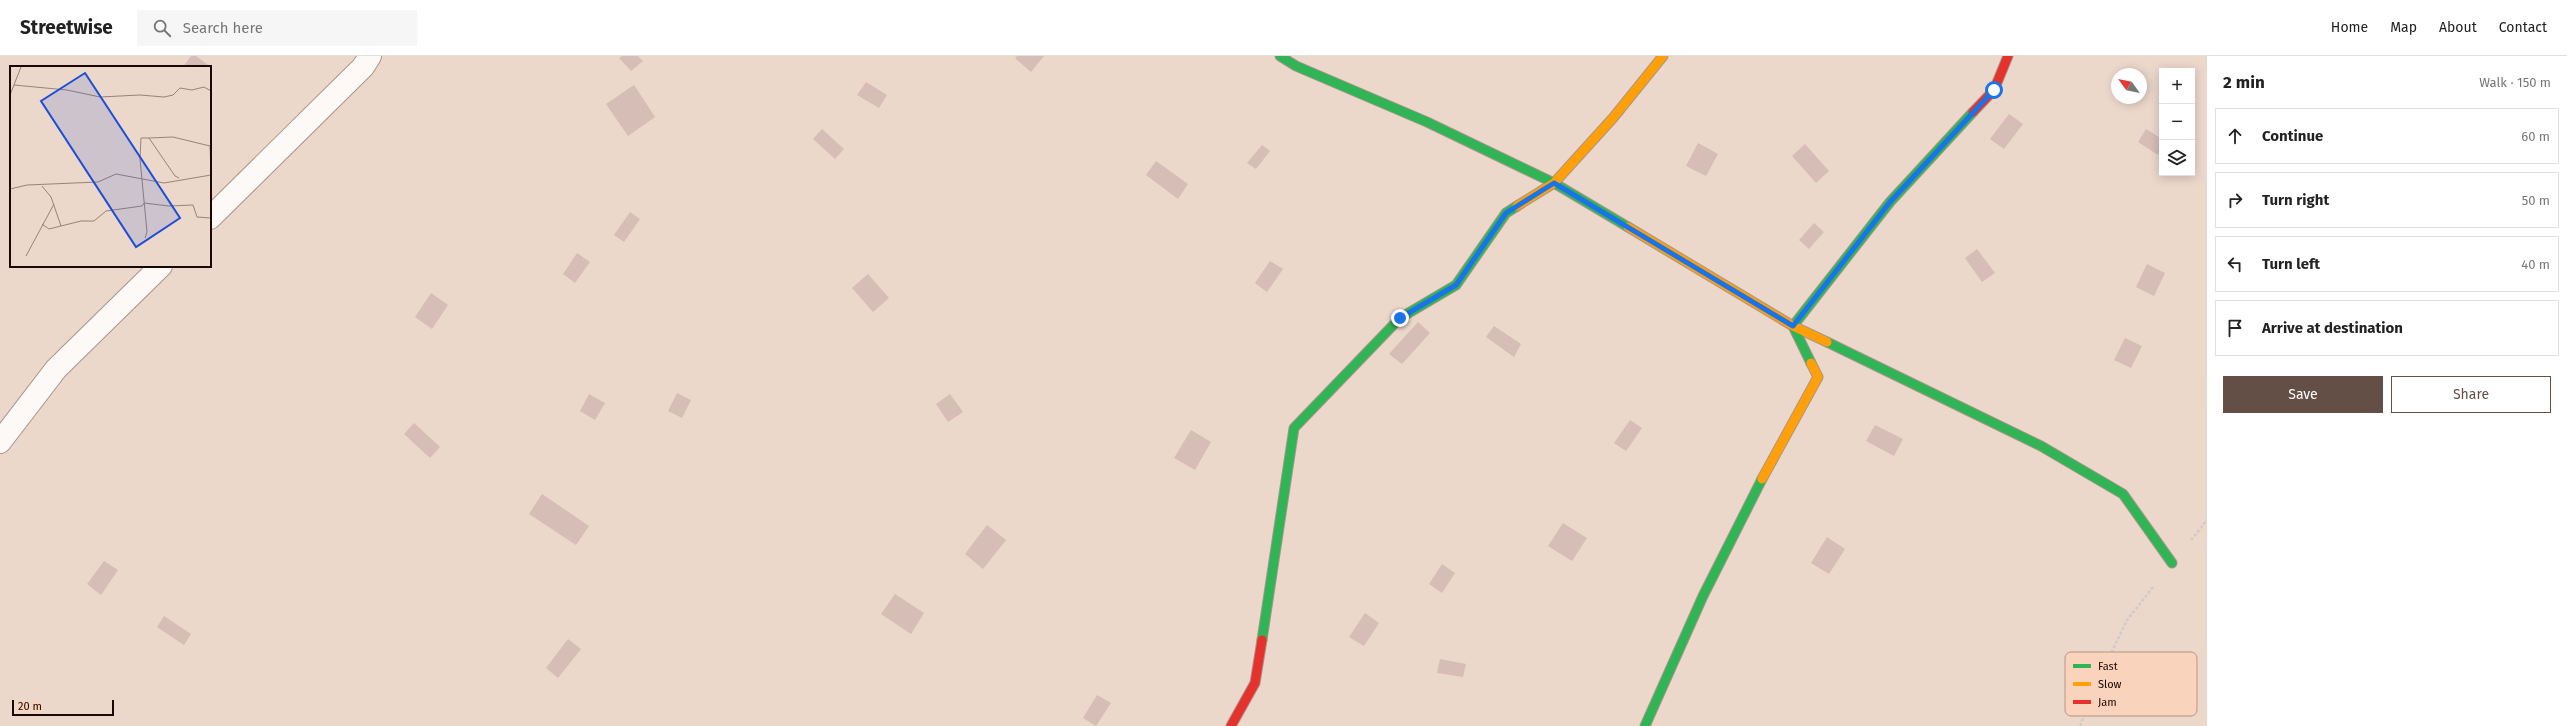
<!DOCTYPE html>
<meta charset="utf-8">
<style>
:root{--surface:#fff;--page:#f6f6f6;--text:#222;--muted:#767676;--line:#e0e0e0;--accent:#644f47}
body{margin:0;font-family:"Fira Sans",sans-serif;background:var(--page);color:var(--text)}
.controls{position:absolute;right:12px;top:12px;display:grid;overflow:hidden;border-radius:0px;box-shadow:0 2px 10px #0003}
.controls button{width:36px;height:36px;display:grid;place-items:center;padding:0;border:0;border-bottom:1px solid var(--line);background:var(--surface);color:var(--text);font:20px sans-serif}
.compass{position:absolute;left:2111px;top:12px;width:36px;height:36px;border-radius:50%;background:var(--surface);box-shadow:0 2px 10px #0003;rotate:303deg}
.scale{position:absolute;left:12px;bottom:10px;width:102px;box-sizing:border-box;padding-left:4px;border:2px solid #1b0600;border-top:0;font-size:11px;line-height:14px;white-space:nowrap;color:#1b0600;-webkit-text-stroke:3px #fad3bd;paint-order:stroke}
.stop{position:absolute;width:12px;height:12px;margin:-9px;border:3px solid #1a73e8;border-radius:50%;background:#fff}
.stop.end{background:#1a73e8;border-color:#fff;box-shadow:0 1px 4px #0008}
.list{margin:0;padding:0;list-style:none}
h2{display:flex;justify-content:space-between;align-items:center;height:52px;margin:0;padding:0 16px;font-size:17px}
h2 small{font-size:13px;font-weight:400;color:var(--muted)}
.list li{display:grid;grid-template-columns:26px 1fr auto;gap:12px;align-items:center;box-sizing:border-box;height:56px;margin:0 8px 8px;padding:0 8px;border:1px solid var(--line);border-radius:0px}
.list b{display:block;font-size:15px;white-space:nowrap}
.list em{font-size:13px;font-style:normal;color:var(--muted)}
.actions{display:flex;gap:8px;padding:12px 16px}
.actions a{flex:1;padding:9px 0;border:1px solid var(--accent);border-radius:0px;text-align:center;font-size:14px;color:var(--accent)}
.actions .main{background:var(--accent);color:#fff}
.icon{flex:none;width:22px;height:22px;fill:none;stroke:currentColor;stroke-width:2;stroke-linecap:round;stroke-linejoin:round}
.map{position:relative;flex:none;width:2207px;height:670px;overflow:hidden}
header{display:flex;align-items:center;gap:24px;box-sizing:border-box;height:56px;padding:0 20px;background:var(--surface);border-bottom:1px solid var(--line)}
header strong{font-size:19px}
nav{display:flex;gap:22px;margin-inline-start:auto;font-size:14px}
.search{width:280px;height:36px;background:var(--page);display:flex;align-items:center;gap:10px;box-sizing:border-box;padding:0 14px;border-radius:0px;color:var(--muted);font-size:15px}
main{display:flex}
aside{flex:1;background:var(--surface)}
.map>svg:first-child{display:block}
.building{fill:#d6bdb5}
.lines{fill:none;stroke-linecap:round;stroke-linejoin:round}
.street-casing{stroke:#a99689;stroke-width:24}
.fast-casing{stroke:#a99689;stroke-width:11}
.slow-casing{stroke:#a99689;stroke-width:11}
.jam-casing{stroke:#a99689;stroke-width:11}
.path{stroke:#d1cac8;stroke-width:2.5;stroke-dasharray:3 2;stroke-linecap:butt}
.street{stroke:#fcf9f7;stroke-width:22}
.fast{stroke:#30b455;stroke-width:9}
.slow{stroke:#ff9f0a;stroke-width:9}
.jam{stroke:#e5322d;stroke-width:9}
.route{stroke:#1a73e8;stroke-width:5}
.inset-road{fill:none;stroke:#98837a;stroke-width:1}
.view{fill:#1d4ed8;fill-opacity:0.15;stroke:#1d4ed8;stroke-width:2}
.inset-edge{fill:none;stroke:#1b0600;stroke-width:2}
.key{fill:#fad3bd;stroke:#b79684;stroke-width:1}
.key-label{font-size:11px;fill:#1b0600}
</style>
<header>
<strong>Streetwise</strong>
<div class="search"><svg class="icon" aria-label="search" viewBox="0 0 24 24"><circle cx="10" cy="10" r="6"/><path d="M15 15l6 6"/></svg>Search here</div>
<nav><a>Home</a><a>Map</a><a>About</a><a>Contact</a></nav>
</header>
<main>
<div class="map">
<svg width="2207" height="670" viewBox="0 0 2207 670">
<rect width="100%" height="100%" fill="#ecd7cb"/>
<g class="building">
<path d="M191,0H196L208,9L206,11H183Z"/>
<path d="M622,0H638L643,5L631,15L619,2Z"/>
<path d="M1017,0H1044L1031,16L1015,2Z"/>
<path d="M866,26L887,39L879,52L857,39Z"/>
<path d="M634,29L655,61L628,80L606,48Z"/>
<path d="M2009,58L2023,68L2004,93L1990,83Z"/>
<path d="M822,73L844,93L835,103L813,83Z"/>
<path d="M2146,73L2162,83V93L2158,99L2138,86Z"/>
<path d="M1698,87L1718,98L1706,120L1686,110Z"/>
<path d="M1805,88L1829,115L1816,127L1792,100Z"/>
<path d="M1262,89L1270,95L1256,113L1247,107Z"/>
<path d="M1156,105L1188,128L1178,143L1146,119Z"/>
<path d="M630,156L640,163L624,186L614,179Z"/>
<path d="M1814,167L1824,176L1809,193L1799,184Z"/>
<path d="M1977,193L1995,217L1982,226L1965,202Z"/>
<path d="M577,197L590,206L575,227L563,218Z"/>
<path d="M1270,205L1283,213L1267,236L1255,227Z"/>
<path d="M2147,208L2165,217L2154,240L2136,231Z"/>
<path d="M868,218L889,242L873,256L852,232Z"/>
<path d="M431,237L448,249L432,273L415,261Z"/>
<path d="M1418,266L1430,277L1402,308L1389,298Z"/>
<path d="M1494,270L1521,288L1514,301L1486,281Z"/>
<path d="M2125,282L2142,290L2131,312L2114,304Z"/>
<path d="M677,337L691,344L682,362L668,355Z"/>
<path d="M589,338L605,347L595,364L580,355Z"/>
<path d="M950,338L963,356L948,366L936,348Z"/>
<path d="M1630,364L1642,372L1626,395L1614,387Z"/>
<path d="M414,367L440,391L430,402L404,378Z"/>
<path d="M1875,369L1903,383L1894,400L1866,385Z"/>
<path d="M1191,374L1211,386L1195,414L1174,402Z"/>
<path d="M542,438L589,470L576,489L529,458Z"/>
<path d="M1563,467L1587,482L1572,505L1548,490Z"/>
<path d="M987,469L1006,484L983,513L965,498Z"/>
<path d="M1827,481L1845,493L1829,518L1811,507Z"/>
<path d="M104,505L118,514L101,539L87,528Z"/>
<path d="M1442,508L1455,517L1442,537L1429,528Z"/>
<path d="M895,538L924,557L911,578L881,558Z"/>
<path d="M1365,557L1379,567L1364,590L1349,581Z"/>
<path d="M164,560L191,578L184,589L157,571Z"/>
<path d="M568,583L581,593L558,622L546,612Z"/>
<path d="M1440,603L1466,608L1463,621L1437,617Z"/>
<path d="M1097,639L1111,647L1096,670L1083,662Z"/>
</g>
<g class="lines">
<defs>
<g id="street">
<path d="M210,162L363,11L370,0"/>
<path d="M0,386L56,313L161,210"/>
</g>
<g id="fast">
<path d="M1280,0L1296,10L1427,66L1554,127L1628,171"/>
<path d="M1827,286L2041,390L2123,438L2172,507"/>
<path d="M1811,307L1793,270L1890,146L1973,56"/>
<path d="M1262,584L1294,372L1400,262L1456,229L1506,157L1517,150"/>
<path d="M1645,670L1703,540L1762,423"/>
</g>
<g id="slow">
<path d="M1517,150L1554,127L1613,62L1663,0"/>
<path d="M1628,171L1793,270L1827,286"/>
<path d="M1762,423L1818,321L1811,307"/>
</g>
<g id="jam">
<path d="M1973,56L1994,34L2008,0"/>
<path d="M1231,670L1255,627L1262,584"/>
</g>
</defs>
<use href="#street" class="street-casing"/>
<use href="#fast" class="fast-casing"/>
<use href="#slow" class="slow-casing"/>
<use href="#jam" class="jam-casing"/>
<g class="path">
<path d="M2191,484L2207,464"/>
<path d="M2080,670L2098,624L2127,564L2154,530"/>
</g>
<use href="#street" class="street"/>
<use href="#fast" class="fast"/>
<use href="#slow" class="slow"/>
<use href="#jam" class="jam"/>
</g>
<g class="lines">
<path class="route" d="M1400,262L1456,229L1506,157L1554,127L1793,270L1890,146L1994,34"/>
</g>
<g transform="translate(10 10)">
<rect width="201" height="201" fill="#ecd7cb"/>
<path class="inset-road" d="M4,19L57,24L90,31L130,29L154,31L163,29L170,22L182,24L194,21L201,25M0,29L11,1M139,72L163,71L200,80L201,102M32,120L41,131L51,160M0,123L17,119L88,116L106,108L154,117L201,109M32,158L39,163L71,155H84L96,145L132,140L134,137L159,140L183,139L187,151L201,152M135,172L137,166L130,93L131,72H139L165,110L169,112M16,190L44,138"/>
<path class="view" d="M75,7L170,152L126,181L31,35Z"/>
<rect width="201" height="201" class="inset-edge"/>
</g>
<rect x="2065" y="596" width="132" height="64" rx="6" class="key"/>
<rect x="2073" y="608" width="18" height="4" fill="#30b455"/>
<rect x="2073" y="626" width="18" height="4" fill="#ff9f0a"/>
<rect x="2073" y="644" width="18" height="4" fill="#e5322d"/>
<g class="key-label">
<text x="2098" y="614">Fast</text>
<text x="2098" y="632">Slow</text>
<text x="2098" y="650">Jam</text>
</g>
</svg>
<div class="controls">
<button>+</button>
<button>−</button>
<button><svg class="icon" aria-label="layers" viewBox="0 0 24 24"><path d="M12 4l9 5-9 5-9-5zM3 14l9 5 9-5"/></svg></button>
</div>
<svg class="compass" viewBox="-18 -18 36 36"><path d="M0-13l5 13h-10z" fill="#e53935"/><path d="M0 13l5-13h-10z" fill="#767676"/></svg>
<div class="scale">20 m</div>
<div class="stop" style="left:1994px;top:34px"></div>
<div class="stop end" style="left:1400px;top:262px"></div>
</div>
<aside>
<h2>2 min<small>Walk · 150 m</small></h2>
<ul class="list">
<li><svg class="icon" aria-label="ahead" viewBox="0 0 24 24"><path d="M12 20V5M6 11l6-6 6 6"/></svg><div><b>Continue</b></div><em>60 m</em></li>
<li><svg class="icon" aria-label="right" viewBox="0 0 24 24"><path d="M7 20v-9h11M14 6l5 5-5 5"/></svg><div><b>Turn right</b></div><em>50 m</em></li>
<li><svg class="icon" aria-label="left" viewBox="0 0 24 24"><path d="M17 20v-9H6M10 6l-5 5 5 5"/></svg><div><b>Turn left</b></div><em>40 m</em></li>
<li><svg class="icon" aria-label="arrive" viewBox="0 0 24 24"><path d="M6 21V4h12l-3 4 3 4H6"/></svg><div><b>Arrive at destination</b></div></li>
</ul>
<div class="actions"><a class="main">Save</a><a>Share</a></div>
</aside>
</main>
